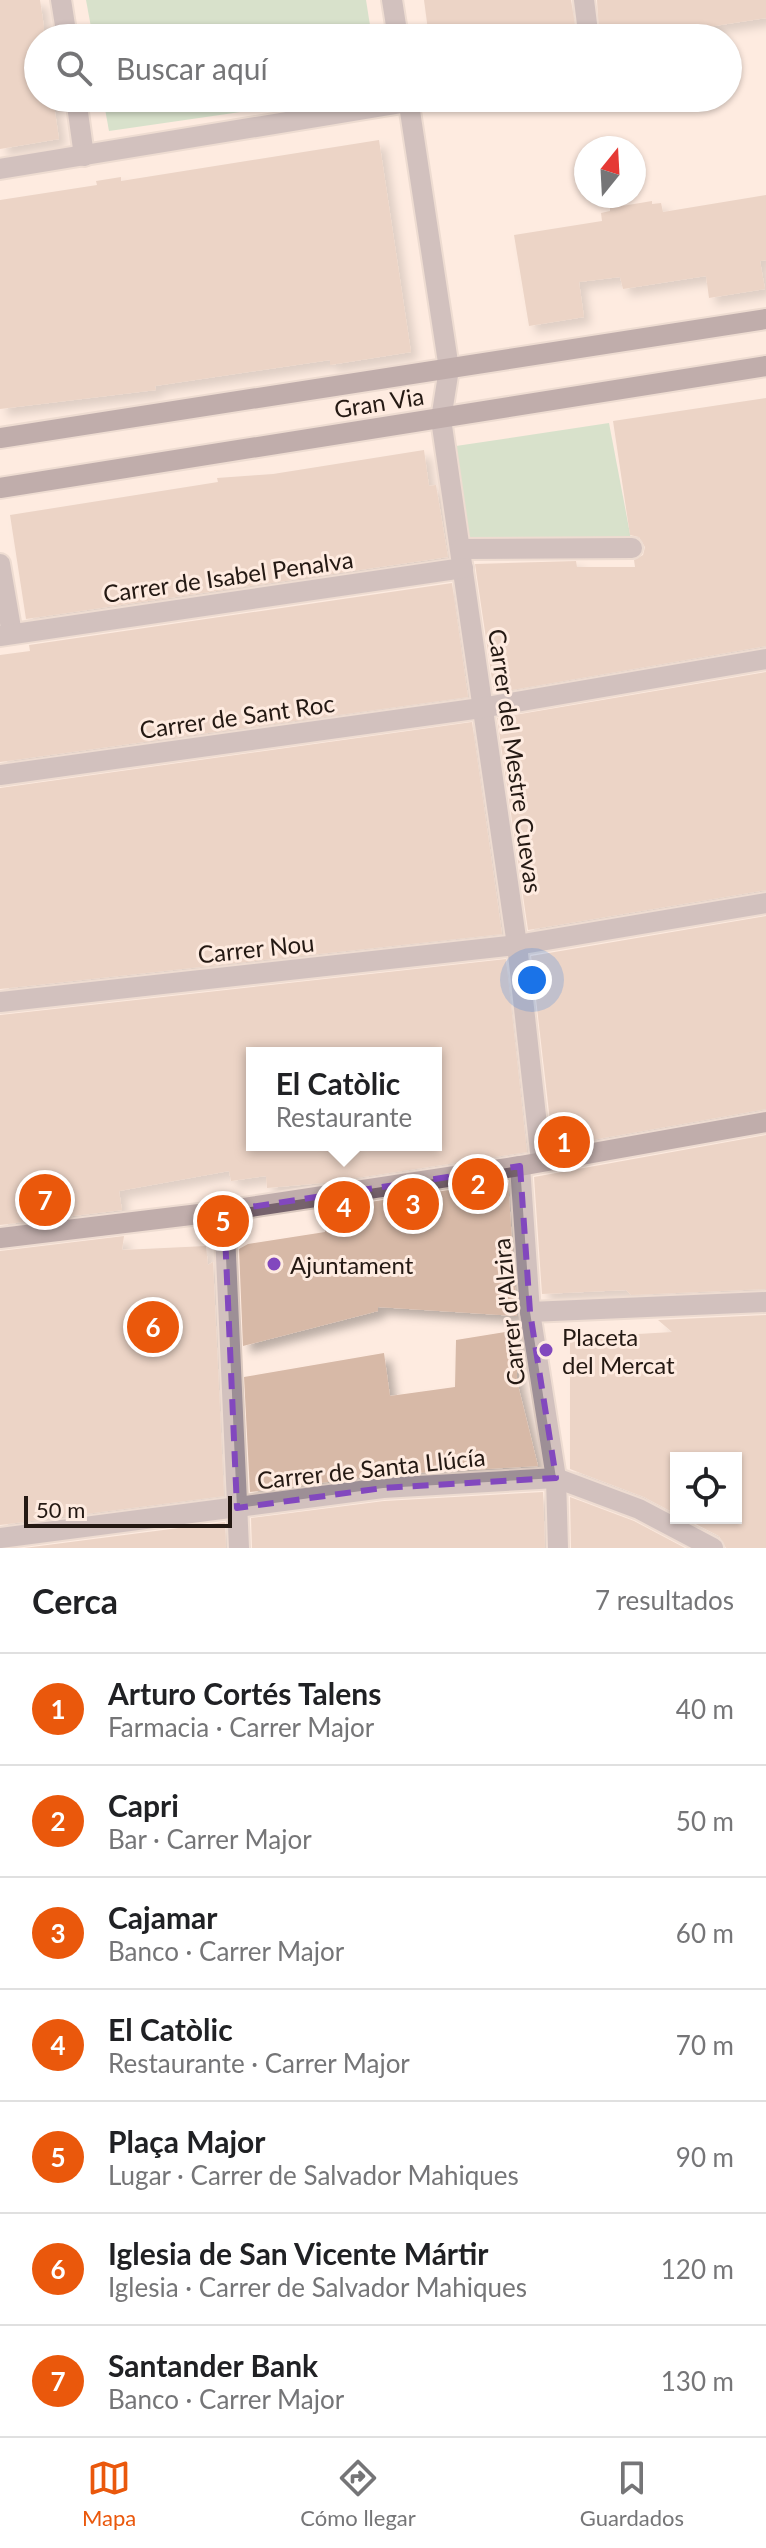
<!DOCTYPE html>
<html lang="es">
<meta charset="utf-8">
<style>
:root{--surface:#fff;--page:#f6f6f6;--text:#202124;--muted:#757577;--line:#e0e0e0;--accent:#ea580c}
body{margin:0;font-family:Lato,sans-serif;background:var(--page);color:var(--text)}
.controls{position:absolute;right:24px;bottom:24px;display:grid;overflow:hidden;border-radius:0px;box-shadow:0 2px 6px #0004}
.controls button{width:72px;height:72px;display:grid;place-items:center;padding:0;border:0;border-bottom:2px solid var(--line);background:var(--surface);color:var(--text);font:40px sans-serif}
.compass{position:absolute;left:574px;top:136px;width:72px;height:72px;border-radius:50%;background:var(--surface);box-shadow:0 2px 6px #0004;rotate:18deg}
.scale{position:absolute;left:24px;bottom:20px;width:208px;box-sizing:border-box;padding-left:8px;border:4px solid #241913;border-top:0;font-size:22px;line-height:28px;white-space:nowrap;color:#241913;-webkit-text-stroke:6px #feebe0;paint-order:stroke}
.you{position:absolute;left:532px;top:980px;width:28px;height:28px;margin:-20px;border:6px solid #fff;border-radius:50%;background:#1a73e8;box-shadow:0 0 0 12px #1a73e833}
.badge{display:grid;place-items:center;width:52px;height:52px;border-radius:50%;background:var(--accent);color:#fff;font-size:26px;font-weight:700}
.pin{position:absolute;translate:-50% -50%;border:4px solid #fff;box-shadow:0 2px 8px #0006}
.popup{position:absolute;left:246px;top:1047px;width:196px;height:104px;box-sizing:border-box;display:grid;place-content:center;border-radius:0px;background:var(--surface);filter:drop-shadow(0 2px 6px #0005);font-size:26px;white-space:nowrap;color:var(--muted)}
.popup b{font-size:30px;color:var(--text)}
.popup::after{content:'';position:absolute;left:50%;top:100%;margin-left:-16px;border:16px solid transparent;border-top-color:var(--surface)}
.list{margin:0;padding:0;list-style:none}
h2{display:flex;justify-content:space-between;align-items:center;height:104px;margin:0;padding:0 32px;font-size:34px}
h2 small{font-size:26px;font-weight:400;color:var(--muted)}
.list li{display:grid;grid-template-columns:52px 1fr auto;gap:24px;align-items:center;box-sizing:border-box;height:112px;padding:0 32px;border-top:2px solid var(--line)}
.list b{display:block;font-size:30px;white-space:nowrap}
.list p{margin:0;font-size:26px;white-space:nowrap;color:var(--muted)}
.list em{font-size:26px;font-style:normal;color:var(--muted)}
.icon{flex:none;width:44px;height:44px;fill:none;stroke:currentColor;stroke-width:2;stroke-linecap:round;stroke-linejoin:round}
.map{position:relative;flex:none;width:766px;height:1548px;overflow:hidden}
.search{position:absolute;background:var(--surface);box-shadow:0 2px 6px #0004;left:24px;right:24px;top:24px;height:88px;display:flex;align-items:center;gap:20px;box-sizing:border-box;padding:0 28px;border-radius:44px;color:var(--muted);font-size:30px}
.sheet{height:888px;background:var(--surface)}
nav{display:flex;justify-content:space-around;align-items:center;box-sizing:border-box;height:112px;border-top:2px solid var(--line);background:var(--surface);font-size:22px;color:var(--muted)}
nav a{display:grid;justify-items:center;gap:4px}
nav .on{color:var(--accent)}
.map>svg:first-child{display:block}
.green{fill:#aad6b2}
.building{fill:#d7b9a7;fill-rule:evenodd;filter:url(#shadow)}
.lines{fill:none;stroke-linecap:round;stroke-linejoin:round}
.street-casing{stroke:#dbc9bf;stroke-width:24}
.secondary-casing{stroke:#dbc9bf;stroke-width:24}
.street{stroke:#9d8f96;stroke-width:20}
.secondary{stroke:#76626c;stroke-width:20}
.marked{fill:none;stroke:#8248be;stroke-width:6;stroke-dasharray:16 10;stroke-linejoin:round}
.poi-dot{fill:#8248be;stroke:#feebe0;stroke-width:3}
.labels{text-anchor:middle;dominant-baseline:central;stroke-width:6;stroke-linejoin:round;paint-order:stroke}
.street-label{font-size:24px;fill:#241913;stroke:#feebe0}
.poi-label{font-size:24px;fill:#241913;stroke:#feebe0;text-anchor:start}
</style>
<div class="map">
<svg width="766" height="1548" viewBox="0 0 766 1548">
<defs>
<filter id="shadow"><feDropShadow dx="7" dy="7" stdDeviation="4" flood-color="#0004"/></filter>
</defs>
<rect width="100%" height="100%" fill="#feebe0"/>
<g class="green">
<path d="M86,0H366L372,38H93Z"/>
<path d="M103,98H336L109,131Z"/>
<path d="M609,423L631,539L468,542L456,446Z"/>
</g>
<g class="building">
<path d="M0,0H40L44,27L43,38H38V98H53L59,139L0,149Z"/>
<path d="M424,0H571L577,38H429Z"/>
<path d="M597,0H766V18L669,33V38H599Z"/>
<path d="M379,140L411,352L330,365V360L155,386L156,390L0,409V200L97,185L96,181L121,177V181Z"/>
<path d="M766,195V260L760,261L765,289L709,298L706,276L623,289L620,277L579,282L584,317L529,326L514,235L602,221L601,213L610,211V208L652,201V204L661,203L663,212Z"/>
<path d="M766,398V646L494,693L475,564L576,561L577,567H635L634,560L643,555L645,547L639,537L630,535L613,421Z"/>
<path d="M424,450L429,486L436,485L448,557L26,619L10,515L218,482L217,478L273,474Z"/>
<path d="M452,583L468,697L0,762V655L30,651L29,645Z"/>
<path d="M766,672V890L528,930L497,718Z"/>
<path d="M472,722L502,934L0,989V788Z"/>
<path d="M766,916V1109L553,1147L531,956Z"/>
<path d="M506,959L527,1152L323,1183L267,1188L266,1176L231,1181L229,1171L119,1191L122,1210L0,1225V1015ZM252,1053H436V1145H252Z"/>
<path d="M766,1135V1289L631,1295L626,1290L542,1294L534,1177Z"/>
<path d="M508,1181L517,1316L378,1307V1311L243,1346L239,1249L248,1244L325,1232L324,1209Z"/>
<path d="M124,1236L122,1250L206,1246L208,1265L213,1262L224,1496L0,1525V1251Z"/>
<path d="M766,1315V1548H726L719,1536L684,1518H736V1458H676V1514L644,1497L570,1469V1338L672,1332L658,1320Z"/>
<path d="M517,1330V1381L538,1466L382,1475L250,1492L244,1377L384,1353L390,1396L455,1387L456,1340Z"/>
<path d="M543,1492L545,1548H252L251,1518L384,1501Z"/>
<path d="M570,1497L634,1521L685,1548H571Z"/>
<path d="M225,1522L226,1548H24Z"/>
</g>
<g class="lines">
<defs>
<g id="street">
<path d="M61,0L67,38"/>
<path d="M392,0L398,38"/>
<path d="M584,0L588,32"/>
<path d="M76,98L84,156"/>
<path d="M408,98L449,369L441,419L517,945L541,1161"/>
<path d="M0,169L408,102"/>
<path d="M461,549L632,548"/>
<path d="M0,564L12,634"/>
<path d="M0,636L463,568"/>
<path d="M0,775L481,708L766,659"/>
<path d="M0,1002L517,945L766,903"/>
<path d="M520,1166L530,1312L556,1478L558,1548"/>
<path d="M224,1211L239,1548"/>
<path d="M530,1312L766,1302"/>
<path d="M0,1538L383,1488L556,1478L639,1509L713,1548"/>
</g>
<g id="secondary">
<path d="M0,438L766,319"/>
<path d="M0,488L766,366"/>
<path d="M0,1238L224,1211L520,1166L766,1122"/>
</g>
</defs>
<use href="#street" class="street-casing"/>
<use href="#secondary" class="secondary-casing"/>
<use href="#street" class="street"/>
<use href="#secondary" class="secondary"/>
</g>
<path d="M0 0H766V1548H0ZM520,1166L530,1312L556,1478L383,1488L237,1508L224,1211Z" fill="#feebe0" fill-opacity=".55" fill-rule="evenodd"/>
<path class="marked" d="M520,1166L530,1312L556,1478L383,1488L237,1508L224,1211Z"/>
<g class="poi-dot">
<circle cx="274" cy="1264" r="8"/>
<circle cx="546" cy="1350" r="8"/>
</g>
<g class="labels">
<g class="street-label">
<text transform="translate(379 402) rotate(-9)">Gran Via</text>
<text transform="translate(228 576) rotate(-8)">Carrer de Isabel Penalva</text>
<text transform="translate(237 716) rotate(-8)">Carrer de Sant Roc</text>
<text transform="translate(516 761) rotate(82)">Carrer del Mestre Cuevas</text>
<text transform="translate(256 948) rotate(-6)">Carrer Nou</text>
<text transform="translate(508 1312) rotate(-96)">Carrer d'Alzira</text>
<text transform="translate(371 1468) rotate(-6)">Carrer de Santa Llúcía</text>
</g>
<g class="poi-label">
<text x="290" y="1264">Ajuntament</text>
<text x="562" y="1336">Placeta<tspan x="562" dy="28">del Mercat</tspan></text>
</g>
</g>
</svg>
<div class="controls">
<button><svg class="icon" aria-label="locate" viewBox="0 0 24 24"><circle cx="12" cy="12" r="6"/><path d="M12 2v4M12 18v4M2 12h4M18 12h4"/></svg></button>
</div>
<svg class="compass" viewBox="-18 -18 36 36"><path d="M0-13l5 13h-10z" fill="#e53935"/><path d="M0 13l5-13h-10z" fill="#757577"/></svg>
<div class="scale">50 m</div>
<div class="you"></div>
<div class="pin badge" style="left:564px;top:1142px">1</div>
<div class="pin badge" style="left:478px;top:1184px">2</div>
<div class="pin badge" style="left:413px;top:1204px">3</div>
<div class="pin badge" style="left:344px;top:1207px">4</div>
<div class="popup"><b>El Catòlic</b>Restaurante</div>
<div class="pin badge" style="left:223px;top:1221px">5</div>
<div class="pin badge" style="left:153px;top:1327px">6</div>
<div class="pin badge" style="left:45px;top:1200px">7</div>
<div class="search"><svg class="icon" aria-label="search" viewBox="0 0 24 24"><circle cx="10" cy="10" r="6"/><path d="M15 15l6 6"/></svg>Buscar aquí</div>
</div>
<section class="sheet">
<h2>Cerca<small>7 resultados</small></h2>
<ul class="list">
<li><span class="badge">1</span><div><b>Arturo Cortés Talens</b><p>Farmacia · Carrer Major</p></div><em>40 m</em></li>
<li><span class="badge">2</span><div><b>Capri</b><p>Bar · Carrer Major</p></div><em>50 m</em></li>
<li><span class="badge">3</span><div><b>Cajamar</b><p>Banco · Carrer Major</p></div><em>60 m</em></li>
<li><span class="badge">4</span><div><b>El Catòlic</b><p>Restaurante · Carrer Major</p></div><em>70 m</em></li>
<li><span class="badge">5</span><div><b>Plaça Major</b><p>Lugar · Carrer de Salvador Mahiques</p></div><em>90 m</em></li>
<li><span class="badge">6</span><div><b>Iglesia de San Vicente Mártir</b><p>Iglesia · Carrer de Salvador Mahiques</p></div><em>120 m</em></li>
<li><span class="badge">7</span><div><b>Santander Bank</b><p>Banco · Carrer Major</p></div><em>130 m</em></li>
</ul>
</section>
<nav>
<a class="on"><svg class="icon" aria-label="map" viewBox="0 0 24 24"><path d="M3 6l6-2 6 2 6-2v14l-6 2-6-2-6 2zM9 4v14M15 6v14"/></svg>Mapa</a>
<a><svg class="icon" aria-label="directions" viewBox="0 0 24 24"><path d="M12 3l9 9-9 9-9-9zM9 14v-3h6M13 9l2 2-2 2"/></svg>Cómo llegar</a>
<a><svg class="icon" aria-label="saved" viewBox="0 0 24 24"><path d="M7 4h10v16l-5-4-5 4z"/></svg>Guardados</a>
</nav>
